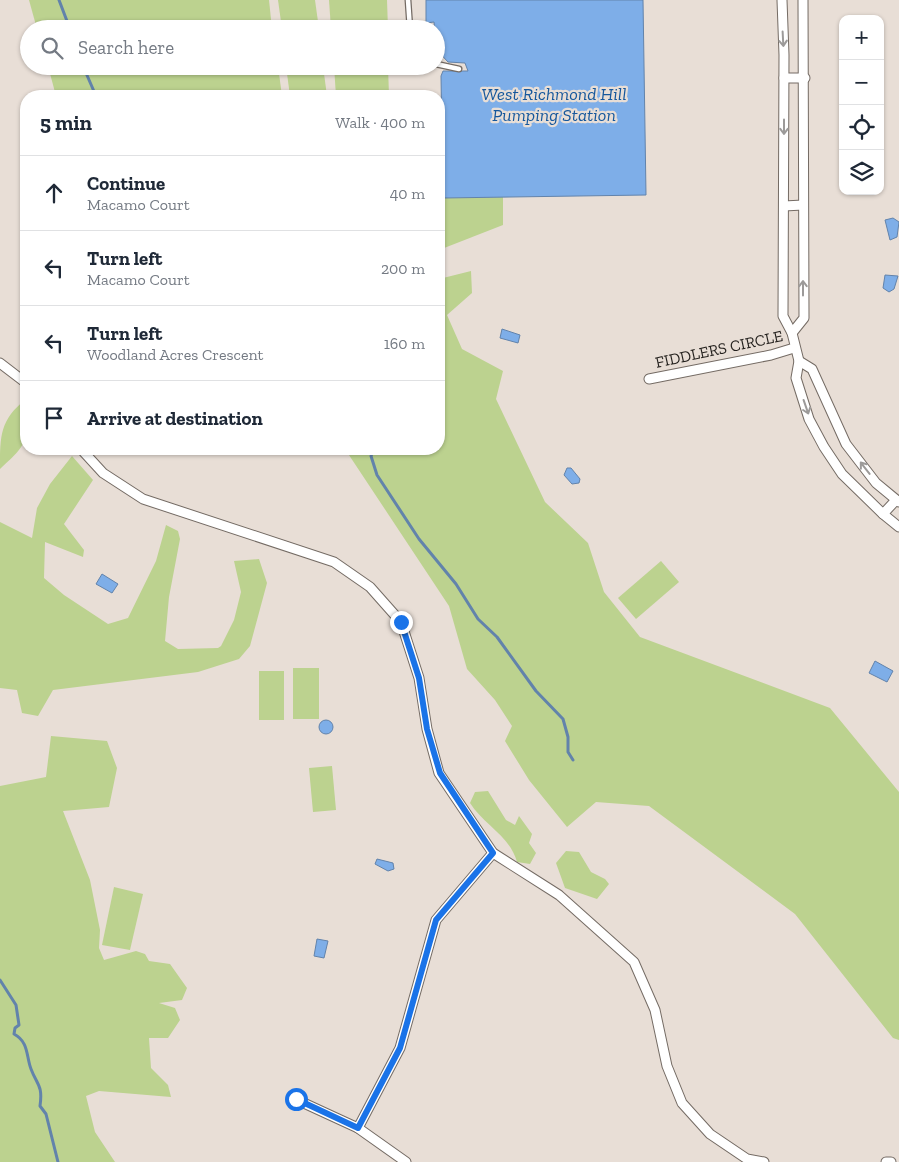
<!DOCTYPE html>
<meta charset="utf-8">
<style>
:root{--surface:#fff;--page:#f2f2f3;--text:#1f2937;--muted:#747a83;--line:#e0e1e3}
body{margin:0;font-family:"Zilla Slab",serif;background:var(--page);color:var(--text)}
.controls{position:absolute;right:15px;top:15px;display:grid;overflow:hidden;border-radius:10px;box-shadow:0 1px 4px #0004}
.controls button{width:45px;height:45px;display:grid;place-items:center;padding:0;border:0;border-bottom:1px solid var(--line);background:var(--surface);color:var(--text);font:25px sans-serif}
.stop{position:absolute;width:15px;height:15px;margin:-11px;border:4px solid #1a73e8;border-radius:50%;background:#fff}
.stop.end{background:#1a73e8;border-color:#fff;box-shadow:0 1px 5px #0008}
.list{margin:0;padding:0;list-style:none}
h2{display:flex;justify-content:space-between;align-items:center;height:65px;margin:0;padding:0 20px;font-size:21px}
h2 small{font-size:16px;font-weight:400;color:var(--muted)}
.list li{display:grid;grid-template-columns:32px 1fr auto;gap:15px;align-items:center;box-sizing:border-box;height:75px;padding:0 20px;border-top:1px solid var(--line)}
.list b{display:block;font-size:19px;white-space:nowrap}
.list p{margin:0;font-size:16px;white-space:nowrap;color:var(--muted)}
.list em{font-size:16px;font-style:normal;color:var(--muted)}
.icon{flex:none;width:28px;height:28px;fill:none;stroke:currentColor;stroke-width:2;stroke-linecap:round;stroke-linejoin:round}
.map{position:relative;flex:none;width:899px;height:1162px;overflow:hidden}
.search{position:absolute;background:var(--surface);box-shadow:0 1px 4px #0004;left:20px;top:20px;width:425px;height:55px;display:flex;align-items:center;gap:12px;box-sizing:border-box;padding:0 18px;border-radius:28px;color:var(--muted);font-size:19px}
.panel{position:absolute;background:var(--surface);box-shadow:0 1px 4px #0004;left:20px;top:90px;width:425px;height:365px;border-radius:20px}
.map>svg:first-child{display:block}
.green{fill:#bcd28f}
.water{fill:#7eaee8;stroke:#6283ab}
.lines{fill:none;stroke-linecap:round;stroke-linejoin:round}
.stream{stroke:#6283ab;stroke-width:3}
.lane-casing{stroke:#746b64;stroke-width:7}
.street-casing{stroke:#746b64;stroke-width:11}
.lane{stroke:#fff;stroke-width:4.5}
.street{stroke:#fff;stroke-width:9}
.oneway{stroke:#9c9a99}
.route{stroke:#1a73e8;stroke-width:6}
.labels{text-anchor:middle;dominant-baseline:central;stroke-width:4.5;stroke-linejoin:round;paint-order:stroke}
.street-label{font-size:16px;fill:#221f1c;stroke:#e8ded6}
.water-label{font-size:18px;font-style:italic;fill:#15579c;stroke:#e8ded6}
</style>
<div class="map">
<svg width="899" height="1162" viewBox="0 0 899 1162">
<rect width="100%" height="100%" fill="#e8ded6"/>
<g class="green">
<path d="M29,0H269L272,29H37Z"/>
<path d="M278,0H315L319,29H282Z"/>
<path d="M329,0H387L388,29H331Z"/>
<path d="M48,66H278L282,96H56Z"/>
<path d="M286,66H323L327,96H290Z"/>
<path d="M334,66H388L389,96H336Z"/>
<path d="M503,197V225L439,250V198Z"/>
<path d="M471,271L472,293L447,315L462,349L503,371L496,399L545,502L588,543L604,592L640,637L830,708L899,792V1040L893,1038L795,914L649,806L596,802L567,827L529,780L505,741L512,726L495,700L467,669L449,606L345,449H439V279Z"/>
<path d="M26,399C27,441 31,441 0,469C0,435 0,420 26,399Z"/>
<path d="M72,456L93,480L64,524L84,550L83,557L45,542L44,578L64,595L108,624L128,618L156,561L166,525L178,531L180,539L169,597L165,641L178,649L218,648L221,646L234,620L241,592L234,561L259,559L267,583L250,646L239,659L198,672L53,690L38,716L22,713L17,690L0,688V522L32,538L37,508L50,484Z"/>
<path d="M661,561L679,582L636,619L618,598Z"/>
<rect x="293" y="668" width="26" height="51"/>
<rect x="259" y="671" width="25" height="49"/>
<path d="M51,736L107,741L117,768L109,807L63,811L90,880L100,930L99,948L104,960L136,951L145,954L149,961L170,964L187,988L182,1000L159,1003L175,1008L180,1020L168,1038H149L151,1068L168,1085L171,1097L99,1091L86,1096L95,1132L115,1162H0V786L46,777Z"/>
<path d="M332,766L336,810L313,812L309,768Z"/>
<path d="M488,791L506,820L515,825L519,816L532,834L529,843L536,853L530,864L517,862C510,836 484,825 470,803L475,792Z"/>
<path d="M566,851L579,852L591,872L605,879L609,884L597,899L565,888L556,863Z"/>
<path d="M114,887L143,894L130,950L102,945Z"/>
</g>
<g class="water">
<path d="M426,0H643L646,195L443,198L441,76L443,71H468L465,63L448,62L436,49L434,22L426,23Z"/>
<path d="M893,218L899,222L897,237L890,240L885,220Z"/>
<path d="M885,275L898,276L894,289L889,292L883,288Z"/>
<path d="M502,329L520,335L518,343L500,338Z"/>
<path d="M567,468H571L580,479L579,483L572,484L564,475Z"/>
<path d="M102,574L118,584L112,593L96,584Z"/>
<path d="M875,661L893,671L887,682L869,673Z"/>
<circle cx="326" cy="727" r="7"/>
<path d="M377,859L393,863L394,869L388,871L375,864Z"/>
<path d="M317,939L328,941L324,958L314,956Z"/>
</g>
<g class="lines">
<g class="stream">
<path d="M59,0L70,29"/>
<path d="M83,66L96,96"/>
<path d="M374,449L371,456L377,475L419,539L456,584L478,619L497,637L536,691L563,719L568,737V752L573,760"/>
<path d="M0,980L16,1005L19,1025L15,1028L14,1034C29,1042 26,1056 31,1069C37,1085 43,1085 40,1106L46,1114L58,1162"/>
</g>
<defs>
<g id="lane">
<path d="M408,0L410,29"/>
<path d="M436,64L459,69"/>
</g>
<g id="street">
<path d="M782,0L784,55L783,316L792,333L799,361L796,378L809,419L824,447L842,474L883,514L899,527"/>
<path d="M784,78H805"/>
<path d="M784,206L803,205"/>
<path d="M792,333L804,318L803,0"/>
<path d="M799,361L812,369L846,444L876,483L899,502"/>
<path d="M0,363L26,383"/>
<path d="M649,379L771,355L794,348"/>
<path d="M81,449L103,473L143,499L334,562L370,587L401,622L419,678L427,729L439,773L493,853L559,895L634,962L655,1010L667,1066L682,1103L710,1134L747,1159L764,1162"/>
<path d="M883,514L896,500"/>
<path d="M295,1099L358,1128L400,1048L436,920L493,853"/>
<path d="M358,1128L406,1162"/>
<path d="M886,1162H891"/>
</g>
</defs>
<use href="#lane" class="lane-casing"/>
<use href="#street" class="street-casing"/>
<use href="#lane" class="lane"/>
<use href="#street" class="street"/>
</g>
<defs><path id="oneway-shaft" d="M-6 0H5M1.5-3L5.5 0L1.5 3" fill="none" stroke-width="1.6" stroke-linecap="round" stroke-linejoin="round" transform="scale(1.25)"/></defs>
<g class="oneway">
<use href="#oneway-shaft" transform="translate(783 39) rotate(87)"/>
<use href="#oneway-shaft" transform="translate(784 127) rotate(90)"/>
<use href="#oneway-shaft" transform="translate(803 288) rotate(-90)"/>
<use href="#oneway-shaft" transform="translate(806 407) rotate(71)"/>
<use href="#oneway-shaft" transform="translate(865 468) rotate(-128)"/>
</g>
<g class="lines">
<path class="route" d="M296,1099L358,1128L400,1048L436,920L493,853L440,773L427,729L419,678L401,622"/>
</g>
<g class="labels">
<g class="street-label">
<text transform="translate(719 349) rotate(-12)">FIDDLERS CIRCLE</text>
</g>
<g class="water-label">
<text x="554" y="94">West Richmond Hill<tspan x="554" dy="21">Pumping Station</tspan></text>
</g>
</g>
</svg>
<div class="controls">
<button>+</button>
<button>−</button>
<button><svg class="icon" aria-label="locate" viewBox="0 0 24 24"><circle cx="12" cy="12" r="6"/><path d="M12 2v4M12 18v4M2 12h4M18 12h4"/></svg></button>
<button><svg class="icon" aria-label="layers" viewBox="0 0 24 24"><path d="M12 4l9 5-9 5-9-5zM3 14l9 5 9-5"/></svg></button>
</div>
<div class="stop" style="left:296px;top:1099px"></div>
<div class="stop end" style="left:401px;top:622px"></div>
<div class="search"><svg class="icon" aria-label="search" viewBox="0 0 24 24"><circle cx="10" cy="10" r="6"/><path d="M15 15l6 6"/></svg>Search here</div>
<section class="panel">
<h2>5 min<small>Walk · 400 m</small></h2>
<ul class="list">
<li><svg class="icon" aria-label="ahead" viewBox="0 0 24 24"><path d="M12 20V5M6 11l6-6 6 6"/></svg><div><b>Continue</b><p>Macamo Court</p></div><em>40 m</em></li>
<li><svg class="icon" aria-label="left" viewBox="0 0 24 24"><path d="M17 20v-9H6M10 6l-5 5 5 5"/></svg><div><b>Turn left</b><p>Macamo Court</p></div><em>200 m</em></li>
<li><svg class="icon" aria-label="left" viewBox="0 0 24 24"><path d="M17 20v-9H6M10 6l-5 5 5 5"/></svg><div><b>Turn left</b><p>Woodland Acres Crescent</p></div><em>160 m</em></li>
<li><svg class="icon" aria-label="arrive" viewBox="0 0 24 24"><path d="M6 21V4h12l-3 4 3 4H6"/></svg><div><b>Arrive at destination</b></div></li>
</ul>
</section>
</div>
